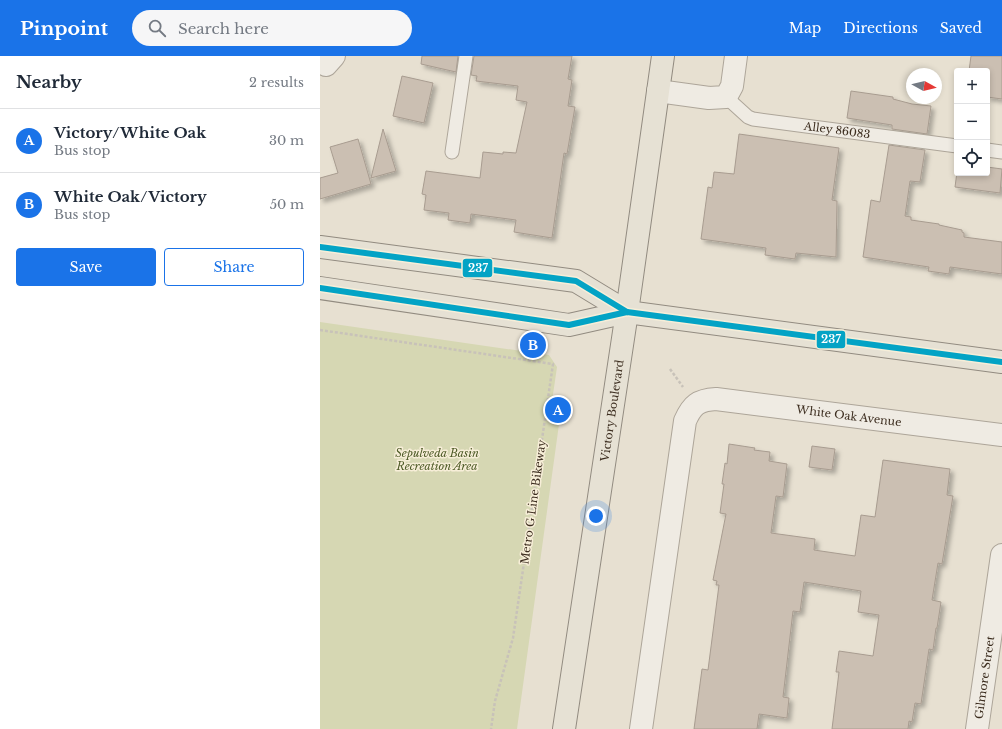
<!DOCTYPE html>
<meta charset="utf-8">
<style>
:root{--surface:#fff;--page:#f6f6f7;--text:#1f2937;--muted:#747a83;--line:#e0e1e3;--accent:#1a73e8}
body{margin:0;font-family:"Libre Baskerville",serif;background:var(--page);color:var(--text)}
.controls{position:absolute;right:12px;top:12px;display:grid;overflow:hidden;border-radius:4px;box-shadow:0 2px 6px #0003}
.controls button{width:36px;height:36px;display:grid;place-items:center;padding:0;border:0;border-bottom:1px solid var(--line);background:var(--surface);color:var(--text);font:20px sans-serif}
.compass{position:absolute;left:586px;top:12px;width:36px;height:36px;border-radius:50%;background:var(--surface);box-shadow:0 2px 6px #0003;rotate:98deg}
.you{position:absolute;left:276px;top:460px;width:14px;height:14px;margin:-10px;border:3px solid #fff;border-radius:50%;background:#1a73e8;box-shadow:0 0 0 6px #1a73e833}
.badge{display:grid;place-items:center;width:26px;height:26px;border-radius:50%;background:var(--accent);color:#fff;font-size:13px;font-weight:700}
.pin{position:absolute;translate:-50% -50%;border:2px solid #fff;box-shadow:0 1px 4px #0006}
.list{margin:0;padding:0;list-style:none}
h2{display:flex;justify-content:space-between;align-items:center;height:52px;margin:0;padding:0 16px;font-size:17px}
h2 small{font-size:13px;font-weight:400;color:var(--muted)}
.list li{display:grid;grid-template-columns:26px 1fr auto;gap:12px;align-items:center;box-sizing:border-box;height:64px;padding:0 16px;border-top:1px solid var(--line)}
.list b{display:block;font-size:15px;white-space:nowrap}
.list p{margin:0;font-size:13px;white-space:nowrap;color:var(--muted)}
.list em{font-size:13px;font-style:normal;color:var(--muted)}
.actions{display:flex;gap:8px;padding:12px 16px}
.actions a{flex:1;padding:9px 0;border:1px solid var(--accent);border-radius:4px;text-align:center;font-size:14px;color:var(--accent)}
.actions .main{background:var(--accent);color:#fff}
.icon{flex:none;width:22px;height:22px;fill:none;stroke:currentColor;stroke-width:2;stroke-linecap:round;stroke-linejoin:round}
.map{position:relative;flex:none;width:682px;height:673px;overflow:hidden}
header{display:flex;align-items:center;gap:24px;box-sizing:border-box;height:56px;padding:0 20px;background:var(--accent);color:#fff}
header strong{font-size:19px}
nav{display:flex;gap:22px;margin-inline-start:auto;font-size:14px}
.search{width:280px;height:36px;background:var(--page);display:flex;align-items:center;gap:10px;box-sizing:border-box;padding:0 14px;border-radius:22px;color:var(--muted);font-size:15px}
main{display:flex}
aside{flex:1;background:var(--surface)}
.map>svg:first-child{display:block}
.green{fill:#d6d7b3}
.building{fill:#cbbfb2;stroke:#a89c90;filter:url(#shadow)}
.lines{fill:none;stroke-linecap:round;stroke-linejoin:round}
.lane-casing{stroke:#ada599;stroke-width:15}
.street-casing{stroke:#ada599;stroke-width:24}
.primary-casing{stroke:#928b80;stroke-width:24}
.path{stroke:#c8c2b9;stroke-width:2.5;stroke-dasharray:3 2;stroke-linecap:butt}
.lane{stroke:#efebe3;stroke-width:13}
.street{stroke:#efebe3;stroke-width:22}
.primary{stroke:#e6e1d4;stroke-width:22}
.bus-1-casing{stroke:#f7eed8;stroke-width:9}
.bus-1{stroke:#03a3c5;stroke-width:6}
.labels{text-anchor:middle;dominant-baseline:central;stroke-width:3;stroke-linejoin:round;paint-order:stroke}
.street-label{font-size:11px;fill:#3d2e20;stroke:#f7eed8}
.park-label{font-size:11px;font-style:italic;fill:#4d5a26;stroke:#f7eed8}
.line-badge{stroke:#f7eed8;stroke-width:1.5}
.badge-label{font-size:11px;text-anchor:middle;font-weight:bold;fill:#fff}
</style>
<header>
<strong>Pinpoint</strong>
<div class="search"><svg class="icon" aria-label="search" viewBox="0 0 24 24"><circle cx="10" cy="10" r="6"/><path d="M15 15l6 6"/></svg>Search here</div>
<nav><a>Map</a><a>Directions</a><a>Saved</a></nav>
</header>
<main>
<aside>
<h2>Nearby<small>2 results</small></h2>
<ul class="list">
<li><span class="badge">A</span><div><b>Victory/White Oak</b><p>Bus stop</p></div><em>30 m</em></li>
<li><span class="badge">B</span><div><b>White Oak/Victory</b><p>Bus stop</p></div><em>50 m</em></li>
</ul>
<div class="actions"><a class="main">Save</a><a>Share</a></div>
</aside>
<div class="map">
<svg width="682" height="673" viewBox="0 0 682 673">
<defs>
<filter id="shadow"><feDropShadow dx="3.5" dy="3.5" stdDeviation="2" flood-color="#0004"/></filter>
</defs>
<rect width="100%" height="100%" fill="#e7e0d1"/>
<path class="green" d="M0,266L229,299L237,311L230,359L240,361L197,673H0Z"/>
<g class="building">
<path d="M102,0H138L136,16L101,8Z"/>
<path d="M154,0H252L248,23L252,24L248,50L255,51L247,98L244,97L232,182L194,176L196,164L151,158L150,167L128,164L129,157L104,154L106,139L102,138L106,115L160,122L163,96L183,98V96L196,97L207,46L196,44L198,30L156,25L157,20L151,19Z"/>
<path d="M651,0H682V43L667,41V15H649Z"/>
<path d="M82,20L113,27L104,67L73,60Z"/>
<path d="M531,35L573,41V43L592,48L611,50L607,78L572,73V69L527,62Z"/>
<path d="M63,73L76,115L51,122Z"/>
<path d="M419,78L519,92L512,144L517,145L516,201L476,197L475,203L445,199L446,192L381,183L388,131L392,132L394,116L414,118Z"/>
<path d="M38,83L51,128L0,143V122L18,117L10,91Z"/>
<path d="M569,89L605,94L600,126L590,125L585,160L591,161V164L619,168V169L642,174V176L644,177V181L682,186V218L630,211L629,218L608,215L609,211L543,201L551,144L560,146Z"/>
<path d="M667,111L682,113L680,137L635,131L637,116V117H667Z"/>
<path d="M409,388L435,392L434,394L450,396L449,405L467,408L463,441L456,440L451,477L495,483L494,494L535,500L541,459L555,461L563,404L630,413L627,439L633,440L622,508L618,507L612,544L621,546L617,572H616L613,594L609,593L601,648L595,647L592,666L589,665L588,673H512L519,616H516L519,595L553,600L559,559L538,556L541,535L484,526L480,556L473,555L463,641L469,642L467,662L439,658L437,673H374L382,613L388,614L399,529H396L397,525L393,524L406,458L400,457L404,428H402L405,407L407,408Z"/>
<path d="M492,390L515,393L512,414L489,411Z"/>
</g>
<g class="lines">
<defs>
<g id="lane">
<path id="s1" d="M406,41L428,61L433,63L637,90"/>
<path d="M667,94L682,96"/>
<path d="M132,96L146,0"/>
</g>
<g id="street">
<path d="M6,9L14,0"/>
<path d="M338,35L389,42L406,41L412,30L416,0"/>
<path id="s2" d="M321,673L365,365C372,349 378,344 396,343L682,379"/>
<path id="s3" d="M657,673L682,499"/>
</g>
<g id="primary">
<path d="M0,191L256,225L307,256"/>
<path d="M0,232L249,269L307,256L682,306"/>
<path id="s4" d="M244,673L307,256L343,0"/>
</g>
</defs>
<use href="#lane" class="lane-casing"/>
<use href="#street" class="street-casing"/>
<use href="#primary" class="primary-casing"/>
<g class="path">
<path d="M0,274L233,308L193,582L175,645L171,673"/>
<path d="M350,313L363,331"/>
</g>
<use href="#lane" class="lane"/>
<use href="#street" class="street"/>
<use href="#primary" class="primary"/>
<defs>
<g id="bus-1">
<path d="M0,191L256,225L307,256"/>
<path d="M0,232L249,269L307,256L682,306"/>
</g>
</defs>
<use href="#bus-1" class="bus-1-casing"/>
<use href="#bus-1" class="bus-1"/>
</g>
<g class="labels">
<g class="street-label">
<text stroke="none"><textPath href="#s1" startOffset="120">Alley 86083</textPath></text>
<text stroke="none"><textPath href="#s4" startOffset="322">Victory Boulevard</textPath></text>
<text stroke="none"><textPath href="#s2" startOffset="486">White Oak Avenue</textPath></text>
<text transform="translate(213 446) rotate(-82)">Metro G Line Bikeway</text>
<text stroke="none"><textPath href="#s3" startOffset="52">Gilmore Street</textPath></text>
</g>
<g class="park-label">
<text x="117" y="397">Sepulveda Basin<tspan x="117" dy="13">Recreation Area</tspan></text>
</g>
</g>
<g class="line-badge">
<rect x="142" y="202" width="31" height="20" rx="4" fill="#03a3c5"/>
<rect x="496" y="274" width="30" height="19" rx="4" fill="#03a3c5"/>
</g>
<g class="badge-label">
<text x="158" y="216">237</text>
<text x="511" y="287">237</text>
</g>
</svg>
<div class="controls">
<button>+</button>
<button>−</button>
<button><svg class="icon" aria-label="locate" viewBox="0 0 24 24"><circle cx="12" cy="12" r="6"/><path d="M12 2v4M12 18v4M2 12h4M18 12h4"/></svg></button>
</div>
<svg class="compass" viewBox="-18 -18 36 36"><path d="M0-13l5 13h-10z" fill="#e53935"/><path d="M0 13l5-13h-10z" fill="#747a83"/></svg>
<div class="you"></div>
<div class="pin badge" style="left:238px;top:354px">A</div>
<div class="pin badge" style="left:213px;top:289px">B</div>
</div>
</main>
